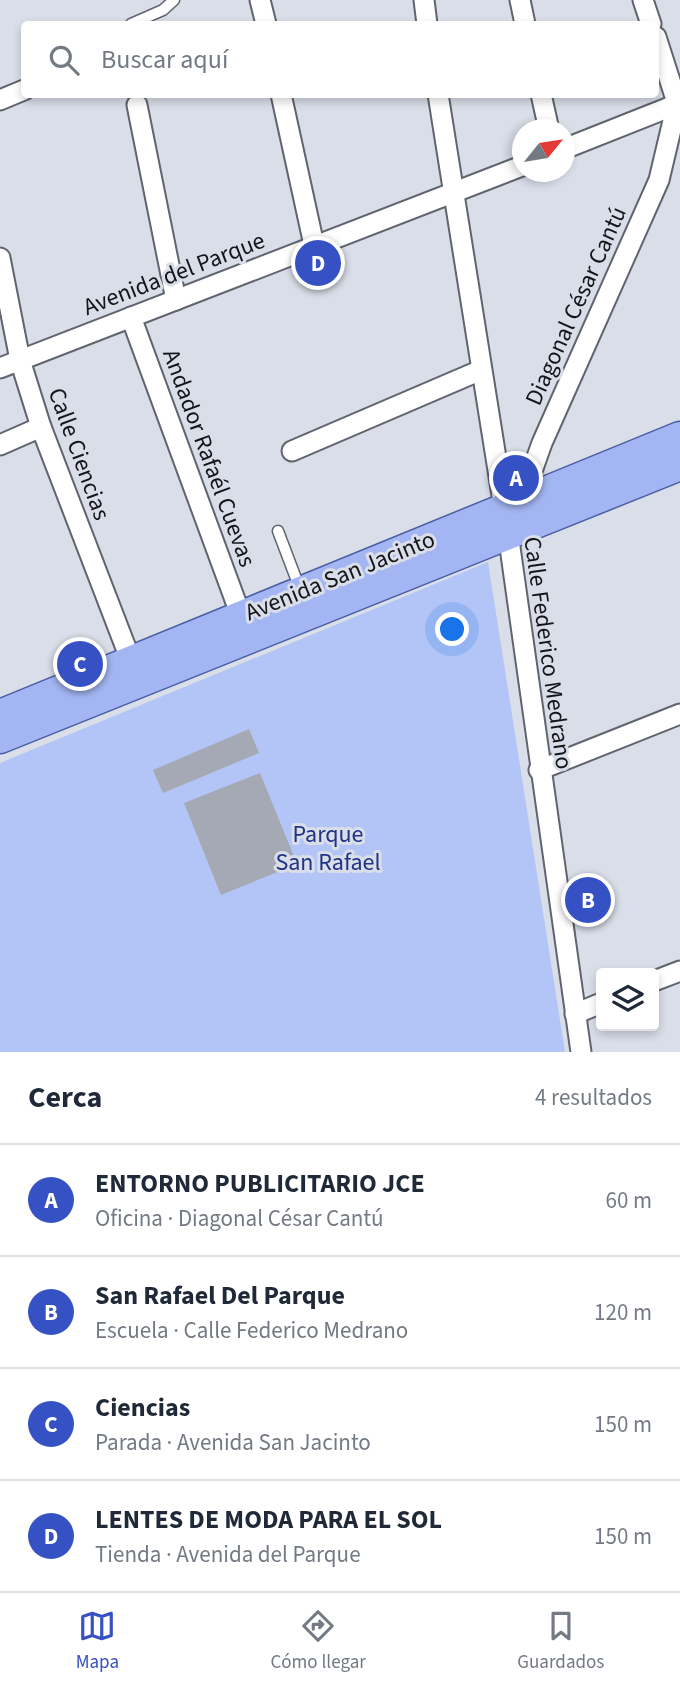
<!DOCTYPE html>
<html lang="es">
<meta charset="utf-8">
<style>
:root{--surface:#fff;--page:#f6f6f7;--text:#1f2937;--muted:#747a83;--line:#e0e1e3;--accent:#3651c3}
body{margin:0;font-family:"Source Sans 3",sans-serif;background:var(--page);color:var(--text)}
.controls{position:absolute;right:21px;bottom:21px;display:grid;overflow:hidden;border-radius:7px;box-shadow:0 4px 10px #0003}
.controls button{width:63px;height:63px;display:grid;place-items:center;padding:0;border:0;border-bottom:2px solid var(--line);background:var(--surface);color:var(--text);font:35px sans-serif}
.compass{position:absolute;left:512px;top:119px;width:63px;height:63px;border-radius:50%;background:var(--surface);box-shadow:0 4px 10px #0003;rotate:60deg}
.you{position:absolute;left:453px;top:630px;width:24px;height:24px;margin:-18px;border:5px solid #fff;border-radius:50%;background:#1a73e8;box-shadow:0 0 0 10px #1a73e833}
.badge{display:grid;place-items:center;width:46px;height:46px;border-radius:50%;background:var(--accent);color:#fff;font-size:23px;font-weight:700}
.pin{position:absolute;translate:-50% -50%;border:4px solid #fff;box-shadow:0 2px 7px #0006}
.list{margin:0;padding:0;list-style:none}
h2{display:flex;justify-content:space-between;align-items:center;height:91px;margin:0;padding:0 28px;font-size:30px}
h2 small{font-size:23px;font-weight:400;color:var(--muted)}
.list li{display:grid;grid-template-columns:46px 1fr auto;gap:21px;align-items:center;box-sizing:border-box;height:112px;padding:0 28px;border-top:2px solid var(--line)}
.list b{display:block;font-size:26px;white-space:nowrap}
.list p{margin:0;font-size:23px;white-space:nowrap;color:var(--muted)}
.list em{font-size:23px;font-style:normal;color:var(--muted)}
.icon{flex:none;width:38px;height:38px;fill:none;stroke:currentColor;stroke-width:2;stroke-linecap:round;stroke-linejoin:round}
.map{position:relative;flex:none;width:680px;height:1052px;overflow:hidden}
.search{position:absolute;background:var(--surface);box-shadow:0 4px 10px #0003;left:21px;right:21px;top:21px;height:77px;display:flex;align-items:center;gap:18px;box-sizing:border-box;padding:0 24px;border-radius:7px;color:var(--muted);font-size:26px}
.sheet{height:539px;background:var(--surface)}
nav{display:flex;justify-content:space-around;align-items:center;box-sizing:border-box;height:98px;border-top:2px solid var(--line);background:var(--surface);font-size:19px;color:var(--muted)}
nav a{display:grid;justify-items:center;gap:4px}
nav .on{color:var(--accent)}
.map>svg:first-child{display:block}
.green{fill:#b3c5f6}
.building{fill:#a5a9b4}
.lines{fill:none;stroke-linecap:round;stroke-linejoin:round}
.lane-casing{stroke:#60646e;stroke-width:13}
.street-casing{stroke:#60646e;stroke-width:23}
.primary-casing{stroke:#495ea2;stroke-width:33}
.lane{stroke:#fff;stroke-width:10}
.street{stroke:#fff;stroke-width:19}
.primary{stroke:#a3b6f3;stroke-width:30}
.labels{text-anchor:middle;dominant-baseline:central;stroke-width:6;stroke-linejoin:round;paint-order:stroke}
.street-label{font-size:24px;fill:#141519;stroke:#d9dee9}
.park-label{font-size:24px;fill:#203386;stroke:#d9dee9}
</style>
<div class="map">
<svg width="680" height="1052" viewBox="0 0 680 1052">
<rect width="100%" height="100%" fill="#d9dee9"/>
<path class="green" d="M488,562L565,1052H0V763Z"/>
<g class="building">
<path d="M249,729L259,753L163,793L153,770Z"/>
<path d="M260,773L297,864L221,895L184,803Z"/>
</g>
<g class="lines">
<defs>
<g id="lane">
<path d="M131,24L163,10L174,0"/>
<path d="M278,531L300,589"/>
</g>
<g id="street">
<path d="M260,0L266,24"/>
<path d="M424,0L427,24"/>
<path d="M520,0L525,24"/>
<path d="M643,0L651,24"/>
<path d="M656,37L680,112"/>
<path d="M281,94L314,245"/>
<path d="M438,94L508,533L581,1052"/>
<path d="M541,94L549,130"/>
<path d="M0,100L24,90"/>
<path d="M137,105L176,300"/>
<path d="M564,149L680,103"/>
<path d="M0,258L20,360L41,427L131,661"/>
<path d="M131,317L241,616"/>
<path d="M0,368L522,166"/>
<path d="M0,445L41,427"/>
<path d="M292,451L481,370"/>
<path d="M522,508L521,502L542,443L659,180L677,104"/>
<path d="M539,770L680,714"/>
<path d="M654,981L680,971"/>
<path d="M575,1014L601,1003"/>
</g>
<g id="primary">
<path d="M0,715L680,437"/>
<path d="M0,738L680,465"/>
</g>
</defs>
<use href="#lane" class="lane-casing"/>
<use href="#street" class="street-casing"/>
<use href="#primary" class="primary-casing"/>
<use href="#lane" class="lane"/>
<use href="#street" class="street"/>
<use href="#primary" class="primary"/>
</g>
<g class="labels">
<g class="street-label">
<text transform="translate(174 274) rotate(-21)">Avenida del Parque</text>
<text transform="translate(576 306) rotate(-66)">Diagonal César Cantú</text>
<text transform="translate(79 454) rotate(70)">Calle Ciencias</text>
<text transform="translate(209 458) rotate(70)">Andador Rafaél Cuevas</text>
<text transform="translate(340 576) rotate(-22)">Avenida San Jacinto</text>
<text transform="translate(548 653) rotate(82)">Calle Federico Medrano</text>
</g>
<g class="park-label">
<text x="328" y="834">Parque<tspan x="328" dy="28">San Rafael</tspan></text>
</g>
</g>
</svg>
<div class="controls">
<button><svg class="icon" aria-label="layers" viewBox="0 0 24 24"><path d="M12 4l9 5-9 5-9-5zM3 14l9 5 9-5"/></svg></button>
</div>
<svg class="compass" viewBox="-18 -18 36 36"><path d="M0-13l5 13h-10z" fill="#e53935"/><path d="M0 13l5-13h-10z" fill="#747a83"/></svg>
<div class="you"></div>
<div class="pin badge" style="left:516px;top:478px">A</div>
<div class="pin badge" style="left:588px;top:900px">B</div>
<div class="pin badge" style="left:80px;top:664px">C</div>
<div class="pin badge" style="left:318px;top:263px">D</div>
<div class="search"><svg class="icon" aria-label="search" viewBox="0 0 24 24"><circle cx="10" cy="10" r="6"/><path d="M15 15l6 6"/></svg>Buscar aquí</div>
</div>
<section class="sheet">
<h2>Cerca<small>4 resultados</small></h2>
<ul class="list">
<li><span class="badge">A</span><div><b>ENTORNO PUBLICITARIO JCE</b><p>Oficina · Diagonal César Cantú</p></div><em>60 m</em></li>
<li><span class="badge">B</span><div><b>San Rafael Del Parque</b><p>Escuela · Calle Federico Medrano</p></div><em>120 m</em></li>
<li><span class="badge">C</span><div><b>Ciencias</b><p>Parada · Avenida San Jacinto</p></div><em>150 m</em></li>
<li><span class="badge">D</span><div><b>LENTES DE MODA PARA EL SOL</b><p>Tienda · Avenida del Parque</p></div><em>150 m</em></li>
</ul>
</section>
<nav>
<a class="on"><svg class="icon" aria-label="map" viewBox="0 0 24 24"><path d="M3 6l6-2 6 2 6-2v14l-6 2-6-2-6 2zM9 4v14M15 6v14"/></svg>Mapa</a>
<a><svg class="icon" aria-label="directions" viewBox="0 0 24 24"><path d="M12 3l9 9-9 9-9-9zM9 14v-3h6M13 9l2 2-2 2"/></svg>Cómo llegar</a>
<a><svg class="icon" aria-label="saved" viewBox="0 0 24 24"><path d="M7 4h10v16l-5-4-5 4z"/></svg>Guardados</a>
</nav>
